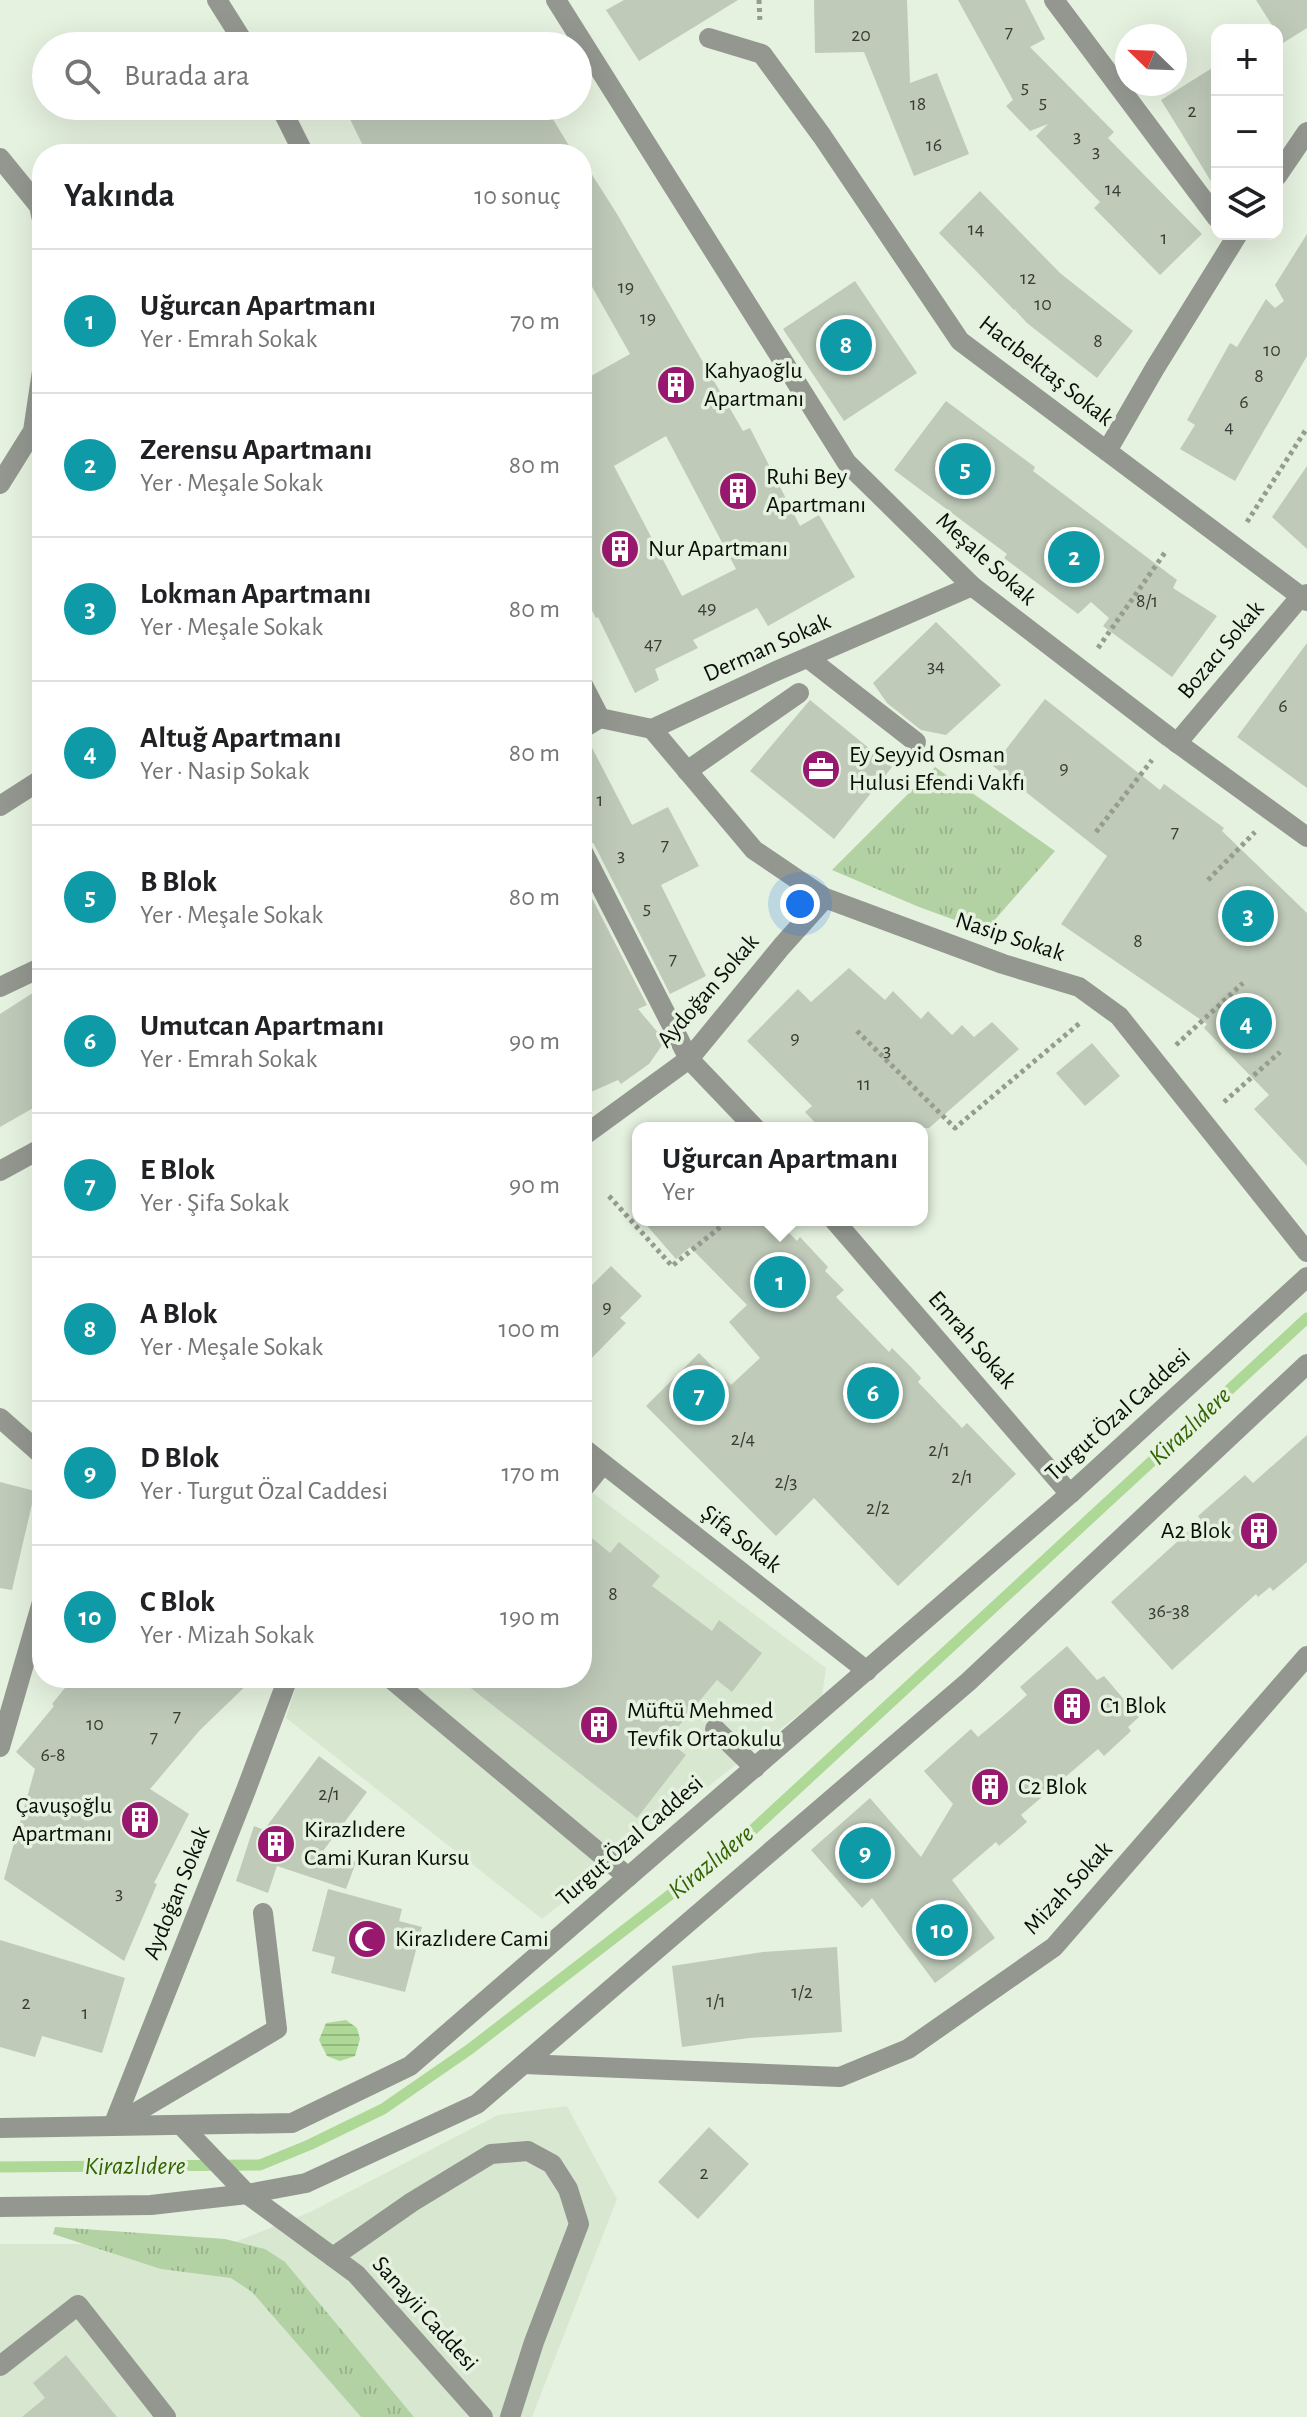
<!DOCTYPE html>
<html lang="tr">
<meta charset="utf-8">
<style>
:root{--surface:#fff;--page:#f2f2f2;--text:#202124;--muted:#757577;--line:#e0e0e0;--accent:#98186f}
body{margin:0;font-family:"Alegreya Sans",sans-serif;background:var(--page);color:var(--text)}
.controls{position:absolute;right:24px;top:24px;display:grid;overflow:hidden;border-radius:16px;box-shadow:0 8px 32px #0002}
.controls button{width:72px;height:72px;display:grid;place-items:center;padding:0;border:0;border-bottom:2px solid var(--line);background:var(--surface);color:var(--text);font:40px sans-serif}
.compass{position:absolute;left:1115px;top:24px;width:72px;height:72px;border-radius:50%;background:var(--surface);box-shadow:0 8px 32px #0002;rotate:293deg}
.you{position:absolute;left:800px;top:904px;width:28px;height:28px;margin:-20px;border:6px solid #fff;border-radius:50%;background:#1a73e8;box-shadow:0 0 0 12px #1a73e833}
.badge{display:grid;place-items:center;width:52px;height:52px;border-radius:50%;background:var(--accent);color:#fff;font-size:26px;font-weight:700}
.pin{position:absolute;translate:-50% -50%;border:4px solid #fff;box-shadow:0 2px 8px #0006}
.popup{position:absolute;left:632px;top:1122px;width:296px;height:104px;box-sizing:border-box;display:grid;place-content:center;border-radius:16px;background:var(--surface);filter:drop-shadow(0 2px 6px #0005);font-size:26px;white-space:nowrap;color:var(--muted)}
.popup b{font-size:30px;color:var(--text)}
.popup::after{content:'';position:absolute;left:50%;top:100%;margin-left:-16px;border:16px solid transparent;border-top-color:var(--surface)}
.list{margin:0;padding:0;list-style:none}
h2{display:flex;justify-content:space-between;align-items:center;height:104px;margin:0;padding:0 32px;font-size:34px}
h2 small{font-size:26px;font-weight:400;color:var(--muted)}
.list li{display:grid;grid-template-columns:52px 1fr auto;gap:24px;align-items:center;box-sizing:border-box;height:144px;padding:0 32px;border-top:2px solid var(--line)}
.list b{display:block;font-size:30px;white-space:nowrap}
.list p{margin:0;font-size:26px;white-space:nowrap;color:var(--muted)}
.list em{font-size:26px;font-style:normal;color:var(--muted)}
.icon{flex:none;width:44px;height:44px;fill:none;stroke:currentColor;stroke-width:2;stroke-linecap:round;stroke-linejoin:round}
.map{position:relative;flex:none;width:1307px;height:2417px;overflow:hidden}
.search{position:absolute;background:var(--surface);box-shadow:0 8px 32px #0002;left:32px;top:32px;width:560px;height:88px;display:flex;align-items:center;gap:20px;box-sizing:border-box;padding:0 28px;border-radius:44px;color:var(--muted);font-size:30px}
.panel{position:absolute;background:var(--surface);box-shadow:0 8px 32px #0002;left:32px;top:144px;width:560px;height:1544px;border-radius:32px}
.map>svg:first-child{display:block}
.built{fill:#d8e8d0}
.grass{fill:url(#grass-tufts)}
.water{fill:url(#water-rules)}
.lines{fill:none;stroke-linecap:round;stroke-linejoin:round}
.stream{stroke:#add895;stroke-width:11}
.building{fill:#bfcab9;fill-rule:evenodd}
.path{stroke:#949d90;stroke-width:5;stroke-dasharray:4 4;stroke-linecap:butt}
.service{stroke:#939790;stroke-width:20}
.minor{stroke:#939790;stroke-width:20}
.tertiary{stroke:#939790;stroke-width:20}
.labels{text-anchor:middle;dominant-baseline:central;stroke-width:7;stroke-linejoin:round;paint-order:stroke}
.number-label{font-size:20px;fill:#373d34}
.poi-label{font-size:24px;fill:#0a0e08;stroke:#e6f2e0;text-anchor:start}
.street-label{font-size:24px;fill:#0a0e08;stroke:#e6f2e0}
.water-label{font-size:26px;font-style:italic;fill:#326400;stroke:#e6f2e0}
</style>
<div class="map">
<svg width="1307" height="2417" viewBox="0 0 1307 2417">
<defs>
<pattern id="grass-tufts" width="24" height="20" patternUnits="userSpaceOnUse" patternTransform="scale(2)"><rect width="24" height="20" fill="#b3d2a3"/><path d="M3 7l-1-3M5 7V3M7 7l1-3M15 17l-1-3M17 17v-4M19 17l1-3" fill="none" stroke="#99b38b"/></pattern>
<pattern id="water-rules" width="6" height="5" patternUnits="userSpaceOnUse" patternTransform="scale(2)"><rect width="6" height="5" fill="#add895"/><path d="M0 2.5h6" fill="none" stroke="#94b87f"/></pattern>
</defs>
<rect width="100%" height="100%" fill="#e6f2e0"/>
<g class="built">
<path d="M582,1485L826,1668L822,1696L542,1919L286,1718L299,1678H582Z"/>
<path d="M567,2106L617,2199L532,2417H0V2244H230L310,2212L498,2115Z"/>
</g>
<g class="grass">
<path d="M935,767L1055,851L985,931L919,907L832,870Z"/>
<path d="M55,2227L225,2239L265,2249L285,2262L414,2417H361L252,2292L231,2278L161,2269L53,2234Z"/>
</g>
<path class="water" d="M346,2020L357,2028L360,2039L355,2056L340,2061L327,2056L319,2040L326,2023Z"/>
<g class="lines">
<path class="stream" d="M0,2167L260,2165L309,2145L383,2109L470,2049L745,1837L1307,1318"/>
</g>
<g class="building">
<path d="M624,0H738L639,61L606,10Z"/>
<path d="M814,0H907L910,83L937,73L969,154L914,176L864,52L815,53Z"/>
<path d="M958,0H1025L1045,39L1030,47L1114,132L1108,138L1202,234L1160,275L1094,208L1100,202L1036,136L1048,124L1030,131L1006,106L1013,100Z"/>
<path d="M1256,0H1307V28L1283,43L1277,30H1275Z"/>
<path d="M1217,65V191L1161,100Z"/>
<path d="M366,106H545L574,154H367L348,115Z"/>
<path d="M582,159L617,214L743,431L750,428L800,526L819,515L855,577L768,626L757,608L693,640L698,648L655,669L659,680L635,693L598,617L596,618L582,592V381L630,354L582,269ZM666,436L736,569L682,596L614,466Z"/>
<path d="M980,191L1060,273L1133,331L1097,378L1027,323L1015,310L1016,309L1014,310L939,233Z"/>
<path d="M1307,234V356L1235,481L1180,449L1195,425L1187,420L1230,343L1237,347L1266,299L1275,308L1284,301L1275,285Z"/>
<path d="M855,281L917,373L844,421L783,329Z"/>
<path d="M946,401L1035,467L1033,471L1177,580L1173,588L1217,616L1172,677L1103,626L1109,618L1091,602L1078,614L1004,558L1007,554L894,470Z"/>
<path d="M1307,466V549L1272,517Z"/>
<path d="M936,622L1001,685L946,735L921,730L887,703L873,683Z"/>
<path d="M1307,643V788L1237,737Z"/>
<path d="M1045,699L1160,790L1164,784L1224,828L1222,831L1307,913V1166L1254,1109L1269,1095L1204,1028L1207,1024L1061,924L1107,856L993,766Z"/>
<path d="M810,700L892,767L834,839L750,771Z"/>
<path d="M588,740L632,825L668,807L699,866L661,885L706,976L670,994L594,844L588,839L582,837V742Z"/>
<path d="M582,879L647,1005L638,1009L665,1041L649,1064L621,1084L618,1080L582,1096Z"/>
<path d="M849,968L885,1000L893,991L921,1019L928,1011L952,1035L962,1025L974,1037L992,1022L1019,1049L929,1128H820L805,1112L812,1106L747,1041L798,989L811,1002Z"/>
<path d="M42,987V1103L0,1127V1014Z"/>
<path d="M1092,1043L1120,1076L1085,1106L1056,1073Z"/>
<path d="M642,1220H776L797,1241L800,1237L828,1267L825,1271L844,1290L836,1297L889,1352L892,1348L911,1367L921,1378L918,1382L962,1428L967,1423L1016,1474L898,1586L814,1498L776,1536L646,1406L699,1353L731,1385L760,1358L729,1322L747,1305L690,1247L676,1259Z"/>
<path d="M611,1266L642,1296L620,1318L626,1323L582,1368V1295Z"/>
<path d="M1307,1435V1562L1273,1591L1270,1587L1258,1597L1256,1594L1172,1670L1111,1602L1201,1520L1198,1516L1245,1475L1253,1483Z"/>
<path d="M0,1482L35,1491L12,1590L0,1588Z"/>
<path d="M582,1530L610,1553L619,1542L660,1576L652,1586L712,1631L719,1620L762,1653L732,1692L717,1680L667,1740L686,1755L637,1818L458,1678H582Z"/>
<path d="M1067,1646L1097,1680L1104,1676L1139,1717L1128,1727L1131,1731L1104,1756L1098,1749L1021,1815L1027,1822L999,1846L996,1842L952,1880L995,1938L935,1983L872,1898L862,1908L811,1850L870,1798L921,1857L953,1804L924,1771L971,1729L978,1737L1002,1717L1027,1695L1020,1687Z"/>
<path d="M73,1678H254L200,1730L150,1789L189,1814L154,1883L157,1884L124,1961L4,1879L35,1769L16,1752L54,1706L52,1704Z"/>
<path d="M319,1756L367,1792L323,1851L356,1862L346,1889L277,1866L268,1893L236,1881L254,1826L264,1830Z"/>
<path d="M328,1889L402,1909L399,1921L422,1927L405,1992L331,1973L335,1957L312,1951Z"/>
<path d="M0,1940L125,1978L102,2053L42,2036L35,2057L0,2047Z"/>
<path d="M837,1947L842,2032L749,2038L682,2047L672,1966L763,1952Z"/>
<path d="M709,2127L749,2164L698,2219L658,2182Z"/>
<path d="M66,2355L117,2417H22L45,2398L33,2383Z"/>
</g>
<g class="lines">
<g class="path">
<path d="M759,0L760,23"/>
<path d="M1247,522L1307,428"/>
<path d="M1098,648L1166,551"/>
<path d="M1096,832L1152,760"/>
<path d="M1208,880L1255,832"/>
<path d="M857,1031L955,1128L1081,1022"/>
<path d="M1176,1045L1243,983"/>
<path d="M1224,1102L1280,1052"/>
<path d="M609,1196L672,1266L729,1220"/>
</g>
<g class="service">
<path d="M808,658L916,742"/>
<path d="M687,771L799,693"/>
<path d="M582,1490L603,1464"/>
<path d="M390,1678L628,1877"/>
<path d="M715,1729L755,1768"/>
<path d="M113,2126L277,2029L263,1913"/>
<path d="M333,2257L412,2202L491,2154L528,2151L552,2164L568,2189L579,2224L534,2342L510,2417"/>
<path d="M0,2366L78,2305L166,2417"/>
</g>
<g class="minor">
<path d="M217,0L246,46"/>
<path d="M556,0L847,463L972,586L1169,737L1307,837"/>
<path d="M1054,0L1217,218"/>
<path d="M709,38L762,54L822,136L960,341L1307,601"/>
<path d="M280,106L304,154"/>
<path d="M0,158L39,206L42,220"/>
<path d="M1277,176L1307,132"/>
<path d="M1107,451L1155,368L1238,234"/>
<path d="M0,484L33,431L42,371"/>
<path d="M582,683L600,718"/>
<path d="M582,729L600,718L652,729L774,672L972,586"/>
<path d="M652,729L754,850L825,898L1003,964L1079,987L1119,1016L1307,1252"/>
<path d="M1177,743L1301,596L1307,594"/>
<path d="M0,806L42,779"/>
<path d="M582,850L689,1059L755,1128"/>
<path d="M0,987L42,967"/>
<path d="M582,1137L689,1059L782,946L825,898"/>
<path d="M0,1171L42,1148"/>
<path d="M834,1220L1070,1494"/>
<path d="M0,1418L42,1455"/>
<path d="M582,1447L867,1671"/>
<path d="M0,1747L42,1602"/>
<path d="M524,2064L840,2077L908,2049L1054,1947L1307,1656"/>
<path d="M113,2126L246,1790L288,1678"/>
</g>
<g class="tertiary">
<path d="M181,2125L247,2194L356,2274L483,2417"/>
<path d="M0,2128L292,2123L410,2066L1070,1494L1307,1277"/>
<path d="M0,2207L151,2205L247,2194L306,2183L477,2104L968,1682L1307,1364"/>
</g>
</g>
<defs>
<symbol id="building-disc" viewBox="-11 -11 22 22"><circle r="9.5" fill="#98186f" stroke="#e6f2e0"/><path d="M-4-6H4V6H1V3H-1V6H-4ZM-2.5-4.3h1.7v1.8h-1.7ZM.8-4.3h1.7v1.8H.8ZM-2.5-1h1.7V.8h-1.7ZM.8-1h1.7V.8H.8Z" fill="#fff"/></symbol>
<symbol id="office-disc" viewBox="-11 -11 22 22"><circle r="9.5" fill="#98186f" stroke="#e6f2e0"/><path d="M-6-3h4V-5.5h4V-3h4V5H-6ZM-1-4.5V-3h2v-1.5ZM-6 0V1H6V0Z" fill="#fff"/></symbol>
<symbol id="mosque-disc" viewBox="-11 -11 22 22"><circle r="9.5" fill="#98186f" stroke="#e6f2e0"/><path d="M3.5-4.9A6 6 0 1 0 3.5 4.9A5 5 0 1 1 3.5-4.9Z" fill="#fff"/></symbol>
</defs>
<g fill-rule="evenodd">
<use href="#building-disc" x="654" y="363" width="44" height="44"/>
<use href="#building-disc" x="716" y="469" width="44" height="44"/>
<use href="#building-disc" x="598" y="527" width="44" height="44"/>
<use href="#office-disc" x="799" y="747" width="44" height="44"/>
<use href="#building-disc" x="1237" y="1509" width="44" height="44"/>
<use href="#building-disc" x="1050" y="1684" width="44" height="44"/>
<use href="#building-disc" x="577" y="1703" width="44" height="44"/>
<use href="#building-disc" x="968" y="1765" width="44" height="44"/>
<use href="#building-disc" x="118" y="1798" width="44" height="44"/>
<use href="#building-disc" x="254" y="1822" width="44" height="44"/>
<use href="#mosque-disc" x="345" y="1917" width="44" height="44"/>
</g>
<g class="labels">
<g class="number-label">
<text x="1009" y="32">7</text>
<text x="861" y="35">20</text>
<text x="1025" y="87">5</text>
<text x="1043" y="102">5</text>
<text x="918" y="104">18</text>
<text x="1192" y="111">2</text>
<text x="1077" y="136">3</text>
<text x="934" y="145">16</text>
<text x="1096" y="151">3</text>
<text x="1113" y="189">14</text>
<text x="976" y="229">14</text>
<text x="1164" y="238">1</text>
<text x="1028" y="278">12</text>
<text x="626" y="287">19</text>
<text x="1043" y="304">10</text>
<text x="648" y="318">19</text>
<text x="1098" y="341">8</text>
<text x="1272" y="350">10</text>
<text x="1259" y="376">8</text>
<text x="1244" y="402">6</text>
<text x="1229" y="427">4</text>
<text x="1147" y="601">8/1</text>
<text x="707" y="608">49</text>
<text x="653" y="644">47</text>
<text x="936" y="666">34</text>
<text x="1283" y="706">6</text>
<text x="1064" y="768">9</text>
<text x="600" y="800">1</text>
<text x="1175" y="832">7</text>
<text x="665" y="845">7</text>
<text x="621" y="855">3</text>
<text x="647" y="908">5</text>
<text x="1138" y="941">8</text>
<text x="673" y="959">7</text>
<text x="795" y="1038">9</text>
<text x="887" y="1050">3</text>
<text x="864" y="1084">11</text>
<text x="607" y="1307">9</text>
<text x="743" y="1439">2/4</text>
<text x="939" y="1450">2/1</text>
<text x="962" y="1477">2/1</text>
<text x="786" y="1482">2/3</text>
<text x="878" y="1508">2/2</text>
<text x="613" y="1594">8</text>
<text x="1169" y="1611">36-38</text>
<text x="177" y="1716">7</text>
<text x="95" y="1724">10</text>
<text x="154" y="1737">7</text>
<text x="53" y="1755">6-8</text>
<text x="329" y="1794">2/1</text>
<text x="119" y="1893">3</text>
<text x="802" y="1992">1/2</text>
<text x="716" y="2001">1/1</text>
<text x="26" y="2003">2</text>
<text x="85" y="2013">1</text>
<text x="704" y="2173">2</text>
</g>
<g class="poi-label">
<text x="704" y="371">Kahyaoğlu<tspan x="704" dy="28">Apartmanı</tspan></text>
<text x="766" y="477">Ruhi Bey<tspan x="766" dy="28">Apartmanı</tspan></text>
<text x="648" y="549">Nur Apartmanı</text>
<text x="849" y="755">Ey Seyyid Osman<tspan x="849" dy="28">Hulusi Efendi Vakfı</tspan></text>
<text x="1231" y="1531" text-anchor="end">A2 Blok</text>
<text x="1100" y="1706">C1 Blok</text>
<text x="627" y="1711">Müftü Mehmed<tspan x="627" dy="28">Tevfik Ortaokulu</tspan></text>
<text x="1018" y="1787">C2 Blok</text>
<text x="112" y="1806" text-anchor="end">Çavuşoğlu<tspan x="112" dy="28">Apartmanı</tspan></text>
<text x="304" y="1830">Kirazlıdere<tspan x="304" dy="28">Cami Kuran Kursu</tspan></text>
<text x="395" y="1939">Kirazlıdere Cami</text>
</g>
<g class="street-label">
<text transform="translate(1046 371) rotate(38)">Hacıbektaş Sokak</text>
<text transform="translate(986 559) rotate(42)">Meşale Sokak</text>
<text transform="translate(767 648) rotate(-24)">Derman Sokak</text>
<text transform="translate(1221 650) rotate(-50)">Bozacı Sokak</text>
<text transform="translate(1010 937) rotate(18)">Nasip Sokak</text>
<text transform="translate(708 991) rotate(-49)">Aydoğan Sokak</text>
<text transform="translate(972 1340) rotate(49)">Emrah Sokak</text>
<text transform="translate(1118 1415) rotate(-42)">Turgut Özal Caddesi</text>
<text transform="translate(741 1539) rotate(38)">Şifa Sokak</text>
<text transform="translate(630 1841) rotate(-41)">Turgut Özal Caddesi</text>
<text transform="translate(1068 1888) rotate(-47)">Mizah Sokak</text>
<text transform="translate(177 1893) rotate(-68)">Aydoğan Sokak</text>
<text transform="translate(425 2314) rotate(48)">Sanayii Caddesi</text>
</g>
<g class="water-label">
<text transform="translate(1190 1426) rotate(-43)">Kirazlıdere</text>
<text transform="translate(711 1862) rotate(-39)">Kirazlıdere</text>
<text x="135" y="2166">Kirazlıdere</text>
</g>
</g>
</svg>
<div class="controls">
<button>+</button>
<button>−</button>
<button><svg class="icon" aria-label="layers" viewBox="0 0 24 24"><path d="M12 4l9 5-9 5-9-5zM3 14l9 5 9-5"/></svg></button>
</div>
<svg class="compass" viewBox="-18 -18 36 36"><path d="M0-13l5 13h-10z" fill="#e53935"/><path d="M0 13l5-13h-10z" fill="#757577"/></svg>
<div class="you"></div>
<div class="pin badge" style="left:780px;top:1282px;background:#0f9aa8">1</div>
<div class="popup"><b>Uğurcan Apartmanı</b>Yer</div>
<div class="pin badge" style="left:1074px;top:557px;background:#0f9aa8">2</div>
<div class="pin badge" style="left:1248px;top:916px;background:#0f9aa8">3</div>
<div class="pin badge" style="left:1246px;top:1023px;background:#0f9aa8">4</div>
<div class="pin badge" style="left:965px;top:469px;background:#0f9aa8">5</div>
<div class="pin badge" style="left:873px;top:1393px;background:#0f9aa8">6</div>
<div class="pin badge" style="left:699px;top:1395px;background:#0f9aa8">7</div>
<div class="pin badge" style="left:846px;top:345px;background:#0f9aa8">8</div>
<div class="pin badge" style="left:865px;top:1853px;background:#0f9aa8">9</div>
<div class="pin badge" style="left:942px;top:1930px;background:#0f9aa8">10</div>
<div class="search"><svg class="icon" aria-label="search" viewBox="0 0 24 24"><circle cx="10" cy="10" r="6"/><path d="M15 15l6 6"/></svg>Burada ara</div>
<section class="panel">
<h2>Yakında<small>10 sonuç</small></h2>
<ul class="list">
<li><span class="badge" style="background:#0f9aa8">1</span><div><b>Uğurcan Apartmanı</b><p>Yer · Emrah Sokak</p></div><em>70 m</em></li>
<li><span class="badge" style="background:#0f9aa8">2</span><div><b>Zerensu Apartmanı</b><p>Yer · Meşale Sokak</p></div><em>80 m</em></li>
<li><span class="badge" style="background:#0f9aa8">3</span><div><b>Lokman Apartmanı</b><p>Yer · Meşale Sokak</p></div><em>80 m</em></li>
<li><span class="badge" style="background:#0f9aa8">4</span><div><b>Altuğ Apartmanı</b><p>Yer · Nasip Sokak</p></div><em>80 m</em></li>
<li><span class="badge" style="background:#0f9aa8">5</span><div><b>B Blok</b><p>Yer · Meşale Sokak</p></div><em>80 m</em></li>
<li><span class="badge" style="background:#0f9aa8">6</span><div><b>Umutcan Apartmanı</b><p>Yer · Emrah Sokak</p></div><em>90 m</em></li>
<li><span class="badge" style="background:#0f9aa8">7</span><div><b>E Blok</b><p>Yer · Şifa Sokak</p></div><em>90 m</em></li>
<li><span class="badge" style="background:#0f9aa8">8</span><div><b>A Blok</b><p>Yer · Meşale Sokak</p></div><em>100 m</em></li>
<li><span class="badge" style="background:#0f9aa8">9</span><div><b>D Blok</b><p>Yer · Turgut Özal Caddesi</p></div><em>170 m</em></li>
<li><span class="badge" style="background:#0f9aa8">10</span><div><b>C Blok</b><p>Yer · Mizah Sokak</p></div><em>190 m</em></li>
</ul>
</section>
</div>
